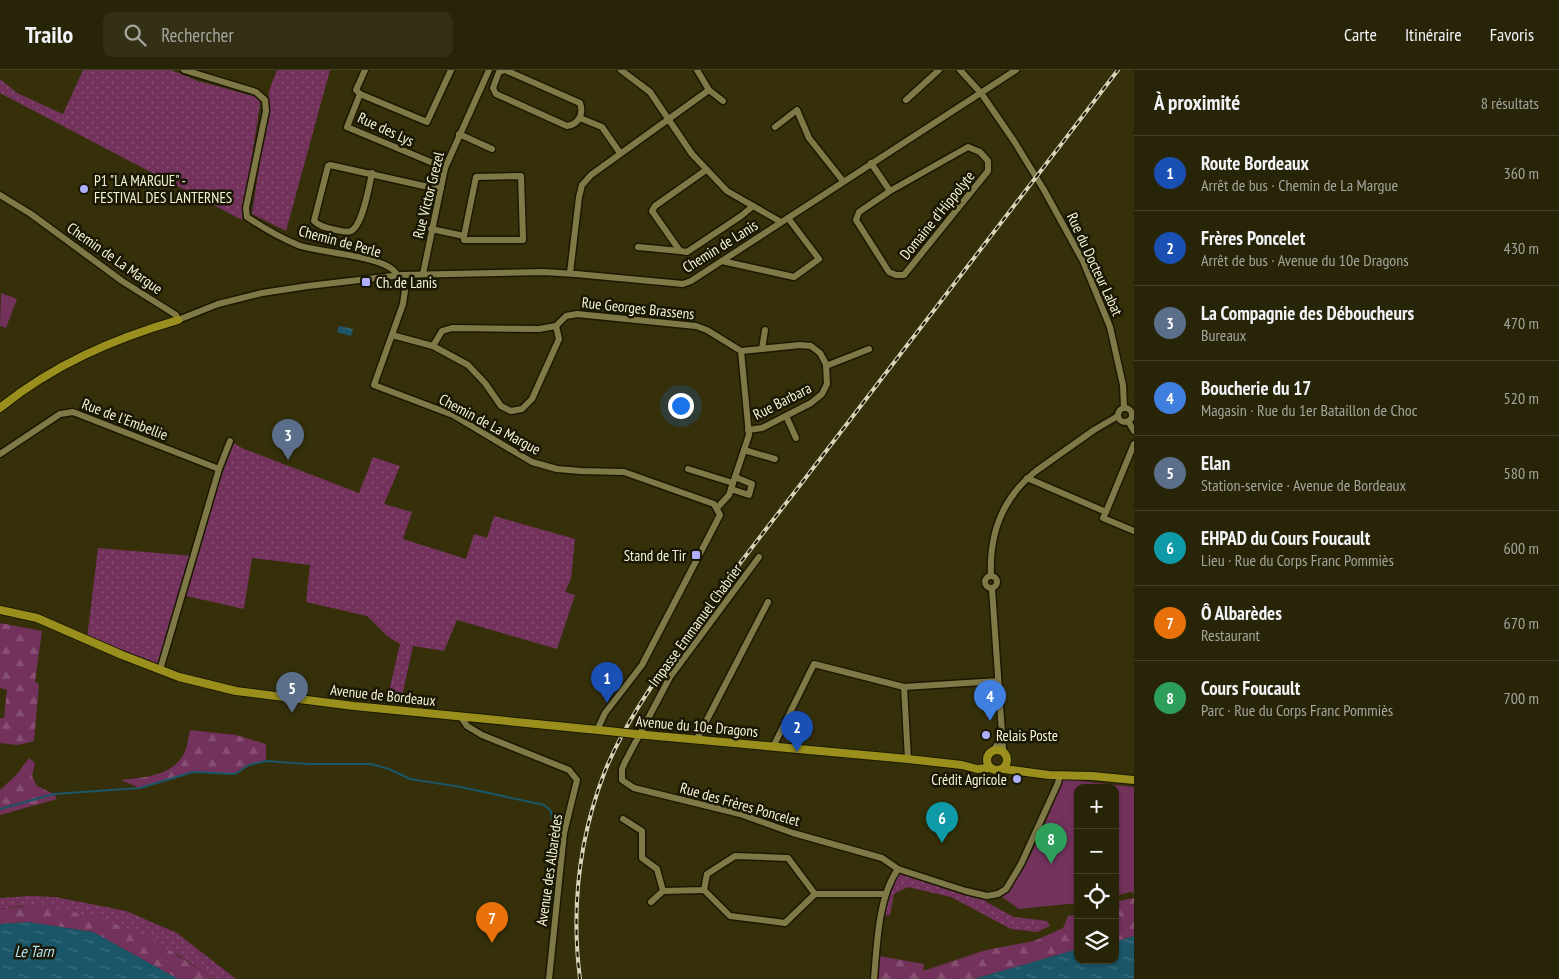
<!DOCTYPE html>
<html lang="fr">
<meta charset="utf-8">
<style>
:root{--surface:#282408;--page:#343016;--text:#f1f3f6;--muted:#a5a49c;--line:#444129;--accent:#8c9099}
body{margin:0;font-family:"PT Sans Narrow",sans-serif;background:var(--page);color:var(--text)}
.controls{position:absolute;right:15px;bottom:15px;display:grid;overflow:hidden;border-radius:10px;box-shadow:0 1px 4px #0004}
.controls button{width:45px;height:45px;display:grid;place-items:center;padding:0;border:0;border-bottom:1px solid var(--line);background:var(--surface);color:var(--text);font:25px sans-serif}
.you{position:absolute;left:680px;top:335px;width:18px;height:18px;margin:-12px;border:4px solid #fff;border-radius:50%;background:#1a73e8;box-shadow:0 0 0 8px #1a73e833}
.badge{display:grid;place-items:center;width:32px;height:32px;border-radius:50%;background:var(--accent);color:#fff;font-size:16px;font-weight:700}
.pin{position:absolute;translate:-50% -41px;filter:drop-shadow(0 1px 2px #0008)}
.pin::after{content:'';position:absolute;top:26px;width:18px;height:15px;background:inherit;clip-path:polygon(0 0,100% 0,50% 100%)}
.list{margin:0;padding:0;list-style:none}
h2{display:flex;justify-content:space-between;align-items:center;height:65px;margin:0;padding:0 20px;font-size:21px}
h2 small{font-size:16px;font-weight:400;color:var(--muted)}
.list li{display:grid;grid-template-columns:32px 1fr auto;gap:15px;align-items:center;box-sizing:border-box;height:75px;padding:0 20px;border-top:1px solid var(--line)}
.list b{display:block;font-size:19px;white-space:nowrap}
.list p{margin:0;font-size:16px;white-space:nowrap;color:var(--muted)}
.list em{font-size:16px;font-style:normal;color:var(--muted)}
.icon{flex:none;width:28px;height:28px;fill:none;stroke:currentColor;stroke-width:2;stroke-linecap:round;stroke-linejoin:round}
.map{position:relative;flex:none;width:1134px;height:909px;overflow:hidden}
header{display:flex;align-items:center;gap:30px;box-sizing:border-box;height:70px;padding:0 25px;background:var(--surface);border-bottom:1px solid var(--line)}
header strong{font-size:24px}
nav{display:flex;gap:28px;margin-inline-start:auto;font-size:18px}
.search{width:350px;height:45px;background:var(--page);display:flex;align-items:center;gap:12px;box-sizing:border-box;padding:0 18px;border-radius:10px;color:var(--muted);font-size:19px}
main{display:flex}
aside{flex:1;background:var(--surface)}
.map>svg:first-child{display:block}
.grass{fill:url(#grass-dots)}
.forest{fill:url(#forest-firs)}
.park{fill:#72325c}
.water{fill:url(#water-ripples)}
.lines{fill:none;stroke-linecap:round;stroke-linejoin:round}
.stream{stroke:#1b5668;stroke-width:2}
.minor-casing{stroke:#1b1801;stroke-width:9}
.major-casing{stroke:#1b1801;stroke-width:10}
.minor{stroke:#7f7948;stroke-width:6}
.major{stroke:#9a8e1d;stroke-width:8}
.rail-casing{stroke:#d7d4b8;stroke-width:4}
.rail{stroke:#1a1804;stroke-width:2;stroke-dasharray:5.5;stroke-linecap:butt}
.major-bridge-casing{stroke:#1b1801;stroke-width:10;stroke-linecap:butt}
.major-bridge{stroke:#9a8e1d;stroke-width:8}
.poi-dot{fill:#adaffb;stroke:#1a1804;stroke-width:2}
.labels{text-anchor:middle;dominant-baseline:central;stroke-width:5;stroke-linejoin:round;paint-order:stroke}
.street-label{font-size:15px;fill:#f6f3d9;stroke:#1a1804}
.poi-label{font-size:15px;fill:#f6f3d9;stroke:#1a1804;text-anchor:start}
.water-label{font-size:16px;font-style:italic;fill:#b2e3f5;stroke:#1a1804}
</style>
<header>
<strong>Trailo</strong>
<div class="search"><svg class="icon" aria-label="search" viewBox="0 0 24 24"><circle cx="10" cy="10" r="6"/><path d="M15 15l6 6"/></svg>Rechercher</div>
<nav><a>Carte</a><a>Itinéraire</a><a>Favoris</a></nav>
</header>
<main>
<div class="map">
<svg width="1134" height="909" viewBox="0 0 1134 909">
<defs>
<pattern id="grass-dots" width="8" height="8" patternUnits="userSpaceOnUse" patternTransform="scale(1.25)"><rect width="8" height="8" fill="#72325c"/><path d="M2 2h.1M6 6h.1" fill="none" stroke="#875073" stroke-width="1.8" stroke-linecap="round"/></pattern>
<pattern id="forest-firs" width="22" height="20" patternUnits="userSpaceOnUse" patternTransform="scale(1.25)"><rect width="22" height="20" fill="#72325c"/><path d="M5 1l3.5 6h-7zM16 11l3.5 6h-7z" fill="#875073"/></pattern>
<pattern id="water-ripples" width="26" height="14" patternUnits="userSpaceOnUse" patternTransform="scale(1.25)"><rect width="26" height="14" fill="#1b5668"/><path d="M2 4q2-2 4 0t4 0M15 11q2-2 4 0t4 0" fill="none" stroke="#3d6f7d"/></pattern>
</defs>
<rect width="100%" height="100%" fill="#35300a"/>
<g class="grass">
<path d="M83,0H171L198,11L261,28L242,150L0,23V9L17,23L63,44Z"/>
<path d="M277,0H330L286,161L252,144L268,39L269,21Z"/>
<path d="M230,371L244,379L359,423L373,387L400,396L384,434L412,442L403,469L466,489L474,464L487,468L494,446L575,469L571,509L565,522L575,525L557,579L457,550L444,581L413,576L401,631L387,630L400,574L387,566L367,546L306,532L310,495L252,488L244,539L182,525L160,600L87,569L98,478L193,486Z"/>
<path d="M898,799L987,826L986,832L1014,847L1047,851L1050,856L1037,862L1011,859L951,827L908,817L894,824L890,845L882,846L885,824Z"/>
<path d="M30,826L55,827L126,841L177,863L236,909H215L177,884L76,844L46,837L20,836L0,839V828Z"/>
</g>
<g class="forest">
<path d="M0,553L42,561L35,612L39,614L34,671L18,675L0,673V648H4L7,620L0,618Z"/>
<path d="M190,660L236,665L266,674V691L249,695L235,704L193,702L140,718L121,710C147,707 178,706 187,676C188,671 189,665 190,660Z"/>
<path d="M29,688L35,693L32,706L37,716L54,724L57,729L0,745V720L17,704Z"/>
<path d="M1134,828V866L1115,872V832Z"/>
<path d="M36,835L98,847L152,869L215,909H178L93,862L28,852L0,854V839Z"/>
<path d="M1078,845V879L974,909H874L876,888L879,886L924,894L923,901L986,880L1034,871L1063,858L1068,846Z"/>
</g>
<g class="park">
<path d="M1,223L17,229L6,258L0,256Z"/>
<path d="M1063,709L1134,717V823L1130,822L1115,826V718H1078V833L1019,839L1002,827C1031,797 1047,747 1063,709Z"/>
</g>
<g class="water">
<path d="M339,256L353,259L351,266L337,262Z"/>
<path d="M28,852L93,862L178,909H0V854Z"/>
<path d="M1134,866V909H974L1078,879V890H1115V872Z"/>
</g>
<g class="lines">
<path class="stream" d="M0,739L54,724L140,718L193,702L235,704L249,695L266,691L308,694H371L389,699L410,709L461,717L544,735L551,741L556,770"/>
<defs>
<g id="minor">
<path d="M184,0L256,22L265,30L266,41L246,138L247,147C262,157 281,168 298,175C318,183 388,185 397,205"/>
<path d="M365,0L356,20L360,24L427,52L451,0"/>
<path d="M505,0L580,33C584,44 578,55 567,56L496,24L493,18L499,2Z"/>
<path d="M621,0L650,22L692,84L727,121L781,152"/>
<path d="M697,0L709,20L723,31"/>
<path d="M960,0L981,23L1014,71L1044,120L1083,191L1110,257L1123,315L1124,338"/>
<path d="M360,24L347,57L445,98"/>
<path d="M906,30L939,0"/>
<path d="M580,48L602,57L620,83"/>
<path d="M775,57L797,40L809,68L843,111"/>
<path d="M459,64L492,79"/>
<path d="M871,93L890,121L859,142L856,150L889,202L896,205H904L988,101V91L980,82L968,77L890,121"/>
<path d="M706,100L655,136L652,141L680,181L687,182L741,146L753,136"/>
<path d="M372,103C369,116 363,155 351,161C346,163 341,161 336,160C328,158 320,157 314,151L328,96L330,95L433,118H441"/>
<path d="M0,125L31,144L122,211L176,245L178,250L218,234L262,223L308,216L402,205L543,202L576,204L683,214L691,211L1016,0"/>
<path d="M431,159L464,166V170H523L521,106L476,107L464,166"/>
<path d="M638,177L680,181"/>
<path d="M722,191L794,207L819,189L788,148"/>
<path d="M570,203L579,127L582,115L591,105L709,20"/>
<path d="M423,204L445,98L489,0"/>
<path d="M402,205L405,220L403,234L374,315L453,345L532,392L557,399L581,401L624,402L714,434L720,445L642,595L605,643L597,660"/>
<path d="M392,265L433,276L468,295L485,313L501,336L511,341L522,339L532,329L559,269L556,256"/>
<path d="M433,276L442,261L452,258L539,259L556,256L566,246L577,244L696,256L707,260L741,281L749,365L729,425L717,438"/>
<path d="M762,279L765,260"/>
<path d="M741,281L800,275L811,276L820,283L826,294L827,314L822,324L811,333L762,358L748,360"/>
<path d="M826,296L869,279"/>
<circle cx="1125" cy="345" r="7"/>
<path d="M786,346L796,368"/>
<path d="M1128,351L1134,361"/>
<path d="M744,380L775,389"/>
<path d="M0,384L60,344L73,342L219,399"/>
<path d="M688,399L733,413"/>
<path d="M1027,408L1106,442L1134,374"/>
<path d="M731,419L749,425L752,414L735,407"/>
<path d="M1106,442L1103,448L1134,461"/>
<path d="M759,487L670,607L625,692L622,699V710L634,718L740,744L793,763L882,788L898,799L966,821L987,826L998,824L1006,819L1021,794L1058,713L1060,705"/>
<circle cx="991" cy="512" r="6"/>
<path d="M991,506C989,463 1002,428 1036,401L1094,360L1118,346"/>
<path d="M992,519L1003,678L1004,682"/>
<path d="M160,600L219,399L230,371"/>
<path d="M904,617L908,689"/>
<path d="M461,647L467,656L482,665L569,700L577,710L564,763L549,909"/>
<path d="M697,669L768,532"/>
<path d="M773,677L814,594L904,617L998,611"/>
<path d="M994,680L1001,668"/>
<path d="M623,749L642,761V788L657,799L663,821L651,832"/>
<path d="M704,820L730,846L785,853L815,824"/>
<path d="M663,821L704,820L707,804L735,786L788,788L815,824H885"/>
<path d="M874,909C877,875 878,827 898,799"/>
</g>
<g id="major">
<path d="M0,338C53,295 113,269 178,250"/>
<path d="M0,540L37,548L122,585L179,607L236,621L354,636L608,661"/>
<path d="M635,664L908,689L962,695L977,699L990,698"/>
<circle cx="997" cy="690" r="10"/>
<path d="M1004,699L1049,705L1092,706L1134,710"/>
</g>
</defs>
<use href="#minor" class="minor-casing"/>
<use href="#major" class="major-casing"/>
<use href="#minor" class="minor"/>
<use href="#major" class="major"/>
<defs>
<path id="rail" d="M580,909C571,838 579,768 605,701C624,655 652,615 680,575C717,523 755,473 794,423C902,282 1010,141 1118,0"/>
</defs>
<use href="#rail" class="rail-casing"/>
<use href="#rail" class="rail"/>
<defs>
<path id="major-bridge" d="M608,661L635,664"/>
</defs>
<use href="#major-bridge" class="major-bridge-casing"/>
<use href="#major-bridge" class="major-bridge"/>
</g>
<g class="poi-dot">
<circle cx="84" cy="119" r="5"/>
<rect x="361" y="207" width="10" height="10" rx="2.5"/>
<rect x="691" y="480" width="10" height="10" rx="2.5"/>
<circle cx="986" cy="665" r="5"/>
<circle cx="1017" cy="709" r="5"/>
</g>
<g class="labels">
<g class="street-label">
<text transform="translate(386 59) rotate(25)">Rue des Lys</text>
<text transform="translate(428 125) rotate(-76)">Rue Victor Grezel</text>
<text transform="translate(937 145) rotate(-51)">Domaine d'Hippolyte</text>
<text transform="translate(340 171) rotate(15)">Chemin de Perle</text>
<text transform="translate(720 176) rotate(-32)">Chemin de Lanis</text>
<text transform="translate(115 188) rotate(35)">Chemin de La Margue</text>
<text transform="translate(1095 194) rotate(65)">Rue du Docteur Labat</text>
<text transform="translate(638 238) rotate(6)">Rue Georges Brassens</text>
<text transform="translate(782 331) rotate(-27)">Rue Barbara</text>
<text transform="translate(125 349) rotate(21)">Rue de l'Embellie</text>
<text transform="translate(490 354) rotate(28)">Chemin de La Margue</text>
<text transform="translate(695 555) rotate(-54)">Impasse Emmanuel Chabrier</text>
<text transform="translate(383 625) rotate(6)">Avenue de Bordeaux</text>
<text transform="translate(697 656) rotate(5)">Avenue du 10e Dragons</text>
<text transform="translate(740 734) rotate(16)">Rue des Frères Poncelet</text>
<text transform="translate(549 800) rotate(-82)">Avenue des Albarèdes</text>
</g>
<g class="poi-label">
<text x="94" y="110">P1 "LA MARGUE" -<tspan x="94" dy="17">FESTIVAL DES LANTERNES</tspan></text>
<text x="376" y="212">Ch. de Lanis</text>
<text x="686" y="485" text-anchor="end">Stand de Tir</text>
<text x="996" y="665">Relais Poste</text>
<text x="1007" y="709" text-anchor="end">Crédit Agricole</text>
</g>
<g class="water-label">
<text x="34" y="881">Le Tarn</text>
</g>
</g>
</svg>
<div class="controls">
<button>+</button>
<button>−</button>
<button><svg class="icon" aria-label="locate" viewBox="0 0 24 24"><circle cx="12" cy="12" r="6"/><path d="M12 2v4M12 18v4M2 12h4M18 12h4"/></svg></button>
<button><svg class="icon" aria-label="layers" viewBox="0 0 24 24"><path d="M12 4l9 5-9 5-9-5zM3 14l9 5 9-5"/></svg></button>
</div>
<div class="you"></div>
<div class="pin badge" style="left:607px;top:633px;background:#1a4fb4">1</div>
<div class="pin badge" style="left:797px;top:682px;background:#1a4fb4">2</div>
<div class="pin badge" style="left:288px;top:390px;background:#5c6f8a">3</div>
<div class="pin badge" style="left:990px;top:651px;background:#3f7fe0">4</div>
<div class="pin badge" style="left:292px;top:643px;background:#5c6f8a">5</div>
<div class="pin badge" style="left:942px;top:773px;background:#0f9aa8">6</div>
<div class="pin badge" style="left:492px;top:873px;background:#e8710a">7</div>
<div class="pin badge" style="left:1051px;top:794px;background:#2e9e5b">8</div>
</div>
<aside>
<h2>À proximité<small>8 résultats</small></h2>
<ul class="list">
<li><span class="badge" style="background:#1a4fb4">1</span><div><b>Route Bordeaux</b><p>Arrêt de bus · Chemin de La Margue</p></div><em>360 m</em></li>
<li><span class="badge" style="background:#1a4fb4">2</span><div><b>Frères Poncelet</b><p>Arrêt de bus · Avenue du 10e Dragons</p></div><em>430 m</em></li>
<li><span class="badge" style="background:#5c6f8a">3</span><div><b>La Compagnie des Déboucheurs</b><p>Bureaux</p></div><em>470 m</em></li>
<li><span class="badge" style="background:#3f7fe0">4</span><div><b>Boucherie du 17</b><p>Magasin · Rue du 1er Bataillon de Choc</p></div><em>520 m</em></li>
<li><span class="badge" style="background:#5c6f8a">5</span><div><b>Elan</b><p>Station-service · Avenue de Bordeaux</p></div><em>580 m</em></li>
<li><span class="badge" style="background:#0f9aa8">6</span><div><b>EHPAD du Cours Foucault</b><p>Lieu · Rue du Corps Franc Pommiès</p></div><em>600 m</em></li>
<li><span class="badge" style="background:#e8710a">7</span><div><b>Ô Albarèdes</b><p>Restaurant</p></div><em>670 m</em></li>
<li><span class="badge" style="background:#2e9e5b">8</span><div><b>Cours Foucault</b><p>Parc · Rue du Corps Franc Pommiès</p></div><em>700 m</em></li>
</ul>
</aside>
</main>
